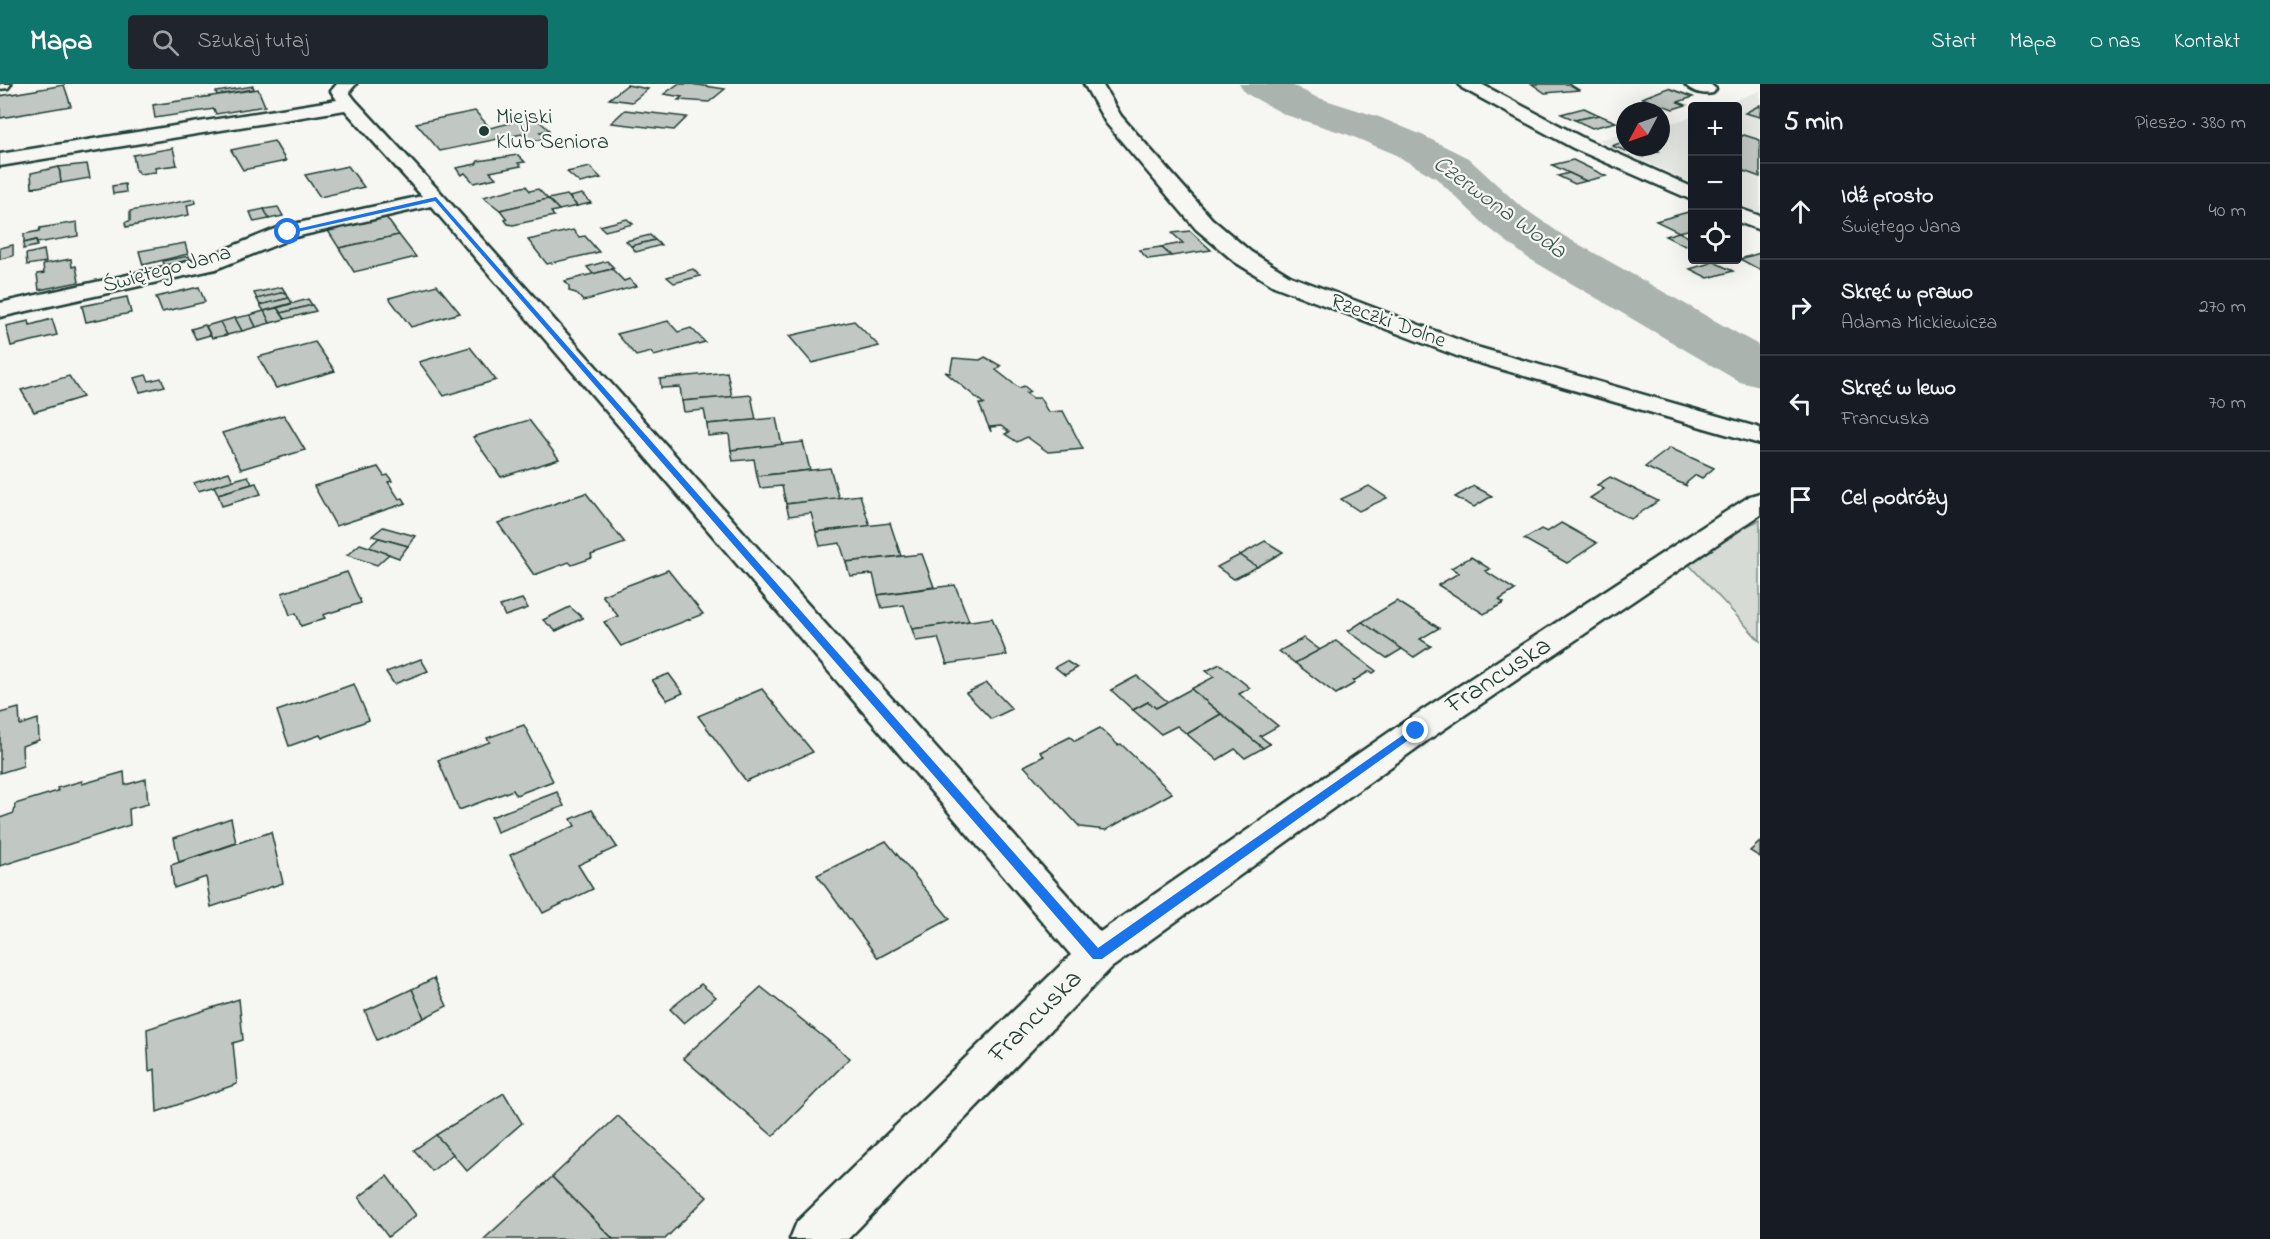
<!DOCTYPE html>
<html lang="pl">
<meta charset="utf-8">
<style>
:root{--surface:#171b24;--page:#20242c;--text:#f1f3f6;--muted:#9ea1a6;--line:#363941;--accent:#0f766e}
body{margin:0;font-family:"Indie Flower",sans-serif;background:var(--page);color:var(--text)}
.controls{position:absolute;right:18px;top:18px;display:grid;overflow:hidden;border-radius:6px;box-shadow:0 6px 24px #0002}
.controls button{width:54px;height:54px;display:grid;place-items:center;padding:0;border:0;border-bottom:2px solid var(--line);background:var(--surface);color:var(--text);font:30px sans-serif}
.compass{position:absolute;left:1616px;top:18px;width:54px;height:54px;border-radius:50%;background:var(--surface);box-shadow:0 6px 24px #0002;rotate:229deg}
.stop{position:absolute;width:18px;height:18px;margin:-14px;border:4px solid #1a73e8;border-radius:50%;background:#fff}
.stop.end{background:#1a73e8;border-color:#fff;box-shadow:0 2px 6px #0008}
.list{margin:0;padding:0;list-style:none}
h2{display:flex;justify-content:space-between;align-items:center;height:78px;margin:0;padding:0 24px;font-size:26px}
h2 small{font-size:20px;font-weight:400;color:var(--muted)}
.list li{display:grid;grid-template-columns:39px 1fr auto;gap:18px;align-items:center;box-sizing:border-box;height:96px;padding:0 24px;border-top:2px solid var(--line)}
.list b{display:block;font-size:22px;white-space:nowrap}
.list p{margin:0;font-size:20px;white-space:nowrap;color:var(--muted)}
.list em{font-size:20px;font-style:normal;color:var(--muted)}
.icon{flex:none;width:33px;height:33px;fill:none;stroke:currentColor;stroke-width:2;stroke-linecap:round;stroke-linejoin:round}
.map{position:relative;flex:none;width:1760px;height:1155px;overflow:hidden}
header{display:flex;align-items:center;gap:36px;box-sizing:border-box;height:84px;padding:0 30px;background:var(--accent);color:#fff}
header strong{font-size:28px}
nav{display:flex;gap:33px;margin-inline-start:auto;font-size:21px}
.search{width:420px;height:54px;background:var(--page);display:flex;align-items:center;gap:15px;box-sizing:border-box;padding:0 21px;border-radius:6px;color:var(--muted);font-size:22px}
main{display:flex}
aside{flex:1;background:var(--surface)}
.map>svg:first-child{display:block}
.built{fill:#e6e8e4}
.green{fill:#d6dbd6;stroke:#7a8c85;stroke-width:1.5}
.lines{fill:none;stroke-linecap:round;stroke-linejoin:round}
.river{fill:#aab3ae;fill-rule:evenodd}
.building{fill:#c1c8c3;stroke:#1f3d34;stroke-width:1.5}
.minor-casing{stroke:#1f3d34;stroke-width:5}
.minor{fill:#f6f6f2;fill-rule:evenodd}
.route{fill:#1a73e8}
.poi-dot{fill:#1f3d34;stroke:#f6f6f2;stroke-width:2}
.labels{text-anchor:middle;dominant-baseline:central;stroke-width:4.5;stroke-linejoin:round;paint-order:stroke}
.far-poi-label{font-size:22px;fill:#1f3d34;stroke:#f6f6f2;text-anchor:start}
.far-street-label{font-size:22px;fill:#1f3d34;stroke:#f6f6f2}
.far-water-label{font-size:24px;font-style:italic;fill:#425a52;stroke:#f6f6f2}
.street-label{font-size:27px;fill:#1f3d34;stroke:#f6f6f2}
</style>
<header>
<strong>Mapa</strong>
<div class="search"><svg class="icon" aria-label="search" viewBox="0 0 24 24"><circle cx="10" cy="10" r="6"/><path d="M15 15l6 6"/></svg>Szukaj tutaj</div>
<nav><a>Start</a><a>Mapa</a><a>O nas</a><a>Kontakt</a></nav>
</header>
<main>
<div class="map">
<svg width="1760" height="1155" viewBox="0 0 1760 1155">
<rect width="100%" height="100%" fill="#f6f6f2"/>
<filter id="ink" filterUnits="userSpaceOnUse"><feTurbulence type="fractalNoise" baseFrequency=".0167" numOctaves="2"/><feDisplacementMap in="SourceGraphic" scale="12" xChannelSelector="R" yChannelSelector="G"/><feConvolveMatrix kernelMatrix="1 2 1 2 8 2 1 2 1" color-interpolation-filters="sRGB"/></filter>
<g filter="url(#ink)">
<g class="built">
<path d="M1760,7V130L1738,120V22H1720Z"/>
<path d="M1692,33V99L1598,56L1625,50V63H1661V42Z"/>
</g>
<path class="green" d="M1760,436V557L1681,472Z"/>
<g class="lines">
<path class="river" d="M1239,0H1290L1316,13L1379,33L1422,51L1468,74L1519,121L1564,152L1760,262V303L1740,298L1528,174L1485,141L1436,94L1392,69L1349,51L1286,31L1245,9Z"/>
</g>
<g class="building">
<path d="M678,0H691L725,5L709,18L678,16L682,13L664,10Z"/>
<path d="M1532,0H1569L1579,6L1545,9Z"/>
<path d="M64,1L71,22L0,34V12Z"/>
<path d="M627,1L648,5L632,18L609,15Z"/>
<path d="M253,2L254,5L217,11L216,8Z"/>
<path d="M1668,4L1693,13L1678,18L1686,21L1673,25L1642,14Z"/>
<path d="M258,5L265,22L216,30L214,25L155,34L153,21Z"/>
<path d="M1760,21V33L1745,29Z"/>
<path d="M1584,24L1599,31L1575,36L1561,30Z"/>
<path d="M625,26L687,33L674,46L611,39Z"/>
<path d="M475,27L490,44L535,33L549,46L540,48L547,54L529,58L522,50L440,67L416,39Z"/>
<path d="M1599,31L1616,38L1592,44L1575,36Z"/>
<path d="M1744,51L1760,56V93L1738,85V54Z"/>
<path d="M274,57L286,77L243,86L231,66Z"/>
<path d="M1625,57V63H1647L1659,67L1643,73L1612,62Z"/>
<path d="M173,64L177,81L155,84L156,88L139,90L138,87H136L133,71Z"/>
<path d="M518,71L525,78L518,79L521,82L490,88L496,94L474,99L465,89L461,91L456,84L476,80L478,77Z"/>
<path d="M1573,76L1606,92L1586,97L1552,81Z"/>
<path d="M87,80L90,94L61,99L59,83Z"/>
<path d="M348,82L364,103L320,113L305,91Z"/>
<path d="M59,83L61,99L32,104L31,89Z"/>
<path d="M590,83L601,94L580,99L567,88Z"/>
<path d="M1569,89L1586,97L1575,100L1558,92Z"/>
<path d="M125,100L126,108L113,110L112,102Z"/>
<path d="M526,102L530,107L538,105L548,115L500,126L483,113Z"/>
<path d="M582,110L591,119L577,122L569,113Z"/>
<path d="M567,111L577,122L559,126L548,115Z"/>
<path d="M195,115L196,119L187,121L189,131L126,143L125,138L130,137V127Z"/>
<path d="M548,115L559,126L551,128L554,132L513,141L508,140L505,136L507,135L500,126Z"/>
<path d="M278,123L283,132L269,135L264,125Z"/>
<path d="M264,125L269,135L254,138L250,128Z"/>
<path d="M1688,128L1692,130V145L1679,148L1656,137Z"/>
<path d="M383,129L399,151L339,164L325,142Z"/>
<path d="M627,135L633,140L605,147L600,142Z"/>
<path d="M77,138L78,152L37,159L36,156L24,159V150L39,147L40,144Z"/>
<path d="M573,146L579,153L585,152L599,168L547,180L528,156Z"/>
<path d="M1190,147L1211,166L1171,172L1161,163L1183,159L1172,149Z"/>
<path d="M1679,148L1692,155V160L1685,162L1665,152Z"/>
<path d="M399,151L416,173L354,188L339,164Z"/>
<path d="M650,151L655,156L631,162L626,157Z"/>
<path d="M36,156L37,162L23,165L24,159Z"/>
<path d="M655,156L661,161L636,168L631,162Z"/>
<path d="M185,159L188,170L143,181L139,167Z"/>
<path d="M13,161V172L0,175V164Z"/>
<path d="M1161,163L1171,172L1148,175L1139,166Z"/>
<path d="M44,166L46,178L27,181L26,170Z"/>
<path d="M1760,169V186L1740,175Z"/>
<path d="M189,172L191,178L165,183L163,177Z"/>
<path d="M71,175L72,183L76,182L79,198L39,206L37,190L44,189L43,180Z"/>
<path d="M607,177L614,184L593,190L587,183Z"/>
<path d="M1714,178L1733,187L1708,194L1690,185Z"/>
<path d="M612,185L624,197L629,195L637,202L583,217L576,209L569,207V202L565,197Z"/>
<path d="M693,185L700,192L674,199L667,193Z"/>
<path d="M437,201L460,229L411,243L389,214Z"/>
<path d="M199,203L205,218L162,228L156,213Z"/>
<path d="M282,203L285,208L257,215L254,209Z"/>
<path d="M285,208L289,214L260,221L257,215Z"/>
<path d="M127,213L131,229L86,238L82,222Z"/>
<path d="M289,214L292,219L264,227L260,221Z"/>
<path d="M308,215L312,221L281,229L277,224Z"/>
<path d="M312,221L316,227L285,235L281,229Z"/>
<path d="M277,224L285,235L270,239L264,227Z"/>
<path d="M264,227L270,239L256,243L250,231Z"/>
<path d="M250,231L256,243L242,247L235,234Z"/>
<path d="M235,234L242,247L227,251L220,238Z"/>
<path d="M52,235L57,251L11,262L6,242L29,237L30,241Z"/>
<path d="M668,237L678,248L691,244L705,258L654,272L651,268L636,272L617,250Z"/>
<path d="M854,237L879,262L812,279L789,252Z"/>
<path d="M220,238L227,251L212,254L206,242Z"/>
<path d="M205,241L210,251L196,255L191,245Z"/>
<path d="M315,258L335,287L276,304L258,273Z"/>
<path d="M470,263L496,296L444,312L419,278Z"/>
<path d="M985,273L1001,282L996,286L1019,304L1024,302L1030,307L1026,309L1033,314H1040L1048,328L1063,327L1083,365L1048,368L1027,353L1017,358L1005,350L1009,348L1001,342L990,343L991,348L979,320H984L945,288L950,289L953,274L980,276Z"/>
<path d="M727,288L732,313L682,317L680,303L661,304L660,295Z"/>
<path d="M146,291L149,297L161,294L165,302L140,308L134,294Z"/>
<path d="M69,292L83,313L34,328L21,306Z"/>
<path d="M751,311L756,336L707,340L704,326L684,328L682,317Z"/>
<path d="M284,331L305,366L241,385L222,349Z"/>
<path d="M776,334L782,361L731,366L729,350L708,352L707,340Z"/>
<path d="M529,336L559,375L501,393L473,353Z"/>
<path d="M803,358L810,386L757,392L754,375L733,377L731,366Z"/>
<path d="M1670,364L1714,384L1702,394L1696,391L1685,400L1687,402L1645,383Z"/>
<path d="M378,383L384,392L388,391L392,397L388,398L399,415L403,414L406,419L336,442L314,402Z"/>
<path d="M830,384L839,414L786,420L782,402L760,404L757,392Z"/>
<path d="M229,388L233,397L198,407L194,399Z"/>
<path d="M248,392L252,400L218,410L214,402Z"/>
<path d="M1610,393L1658,417L1631,435L1590,414L1604,405L1597,401Z"/>
<path d="M256,399L261,410L222,422L218,410Z"/>
<path d="M1369,402L1387,414L1359,427L1341,415Z"/>
<path d="M1474,402L1492,412L1474,423L1455,413Z"/>
<path d="M586,409L625,459L591,471L592,474L572,481L569,478L534,491L498,439Z"/>
<path d="M860,411L870,442L816,448L811,429L789,432L786,420Z"/>
<path d="M890,439L901,472L846,478L840,459L820,462L816,448Z"/>
<path d="M1561,439L1597,459L1567,479L1524,455L1541,445L1547,448Z"/>
<path d="M383,443L415,452L408,462L372,452Z"/>
<path d="M379,454L408,462L399,474L369,463Z"/>
<path d="M1265,457L1283,468L1257,483L1240,471Z"/>
<path d="M360,460L369,463L389,470L377,481L347,471Z"/>
<path d="M922,470L934,503L878,511L873,490L850,492L846,478Z"/>
<path d="M1240,471L1257,483L1234,495L1217,483Z"/>
<path d="M1471,473L1490,485L1485,487L1515,506L1499,516L1504,519L1484,530L1438,501L1459,489L1451,484Z"/>
<path d="M668,486L703,530L621,562L604,538L618,532L602,511Z"/>
<path d="M347,488L361,519L323,531L325,534L301,542L296,529L290,531L282,509Z"/>
<path d="M955,501L969,537L912,545L904,521L882,524L878,511Z"/>
<path d="M522,515L528,524L505,532L500,522Z"/>
<path d="M1397,517L1439,544L1420,555L1431,562L1414,573L1362,538Z"/>
<path d="M570,523L583,534L556,547L543,536Z"/>
<path d="M992,534L1007,571L947,580L938,554L916,557L912,545Z"/>
<path d="M1362,538L1402,565L1387,574L1348,547Z"/>
<path d="M1304,554L1320,566L1295,579L1279,567Z"/>
<path d="M1336,557L1376,587L1373,589L1370,587L1353,597L1355,599L1336,610L1295,579Z"/>
<path d="M421,575L428,587L394,600L386,588Z"/>
<path d="M1066,577L1077,584L1065,591L1055,583Z"/>
<path d="M1220,580L1250,604L1239,610L1278,642L1260,652L1270,660L1263,664L1191,605L1214,593L1206,587Z"/>
<path d="M669,590L683,609L667,616L652,596Z"/>
<path d="M1137,592L1168,618L1156,624L1148,618L1133,626L1111,606Z"/>
<path d="M987,599L1012,625L991,635L966,609Z"/>
<path d="M354,600L369,636L322,654L320,651L289,662L277,627Z"/>
<path d="M762,605L813,668L746,697L698,632Z"/>
<path d="M1191,605L1221,630L1187,650L1177,642L1161,650L1133,626L1148,618L1156,624Z"/>
<path d="M19,624L20,641L38,635L39,656L22,662L23,682L0,689V629Z"/>
<path d="M1221,630L1263,664L1245,674L1235,665L1217,676L1187,650Z"/>
<path d="M524,641L553,697L516,711L513,706L459,726L438,676L490,658L487,654Z"/>
<path d="M1100,644L1118,661L1121,660L1172,709L1106,746L1080,743L1024,682L1044,672L1040,668L1070,653L1075,657Z"/>
<path d="M124,688L125,701L146,695L148,720L129,725L130,741L0,782V734L14,729L15,720L58,707L57,704L82,697V700Z"/>
<path d="M557,708L564,722L497,748L491,733Z"/>
<path d="M592,726L617,763L578,781L593,805L543,829L510,771L575,742L571,735Z"/>
<path d="M231,734L236,759L179,778L174,754Z"/>
<path d="M271,748L283,799L211,823L206,793L174,804L171,781Z"/>
<path d="M886,757L950,835L878,874L817,791Z"/>
<path d="M1760,758V773L1750,767Z"/>
<path d="M434,894L447,922L424,934L412,905Z"/>
<path d="M701,900L716,913L684,939L670,925Z"/>
<path d="M761,903L850,974L773,1052L683,974Z"/>
<path d="M412,905L424,934L377,956L365,927Z"/>
<path d="M239,915L243,956L233,959L237,1000L157,1028L155,985L149,987L147,945Z"/>
<path d="M504,1009L522,1039L467,1087L436,1051Z"/>
<path d="M618,1032L707,1113L665,1155H613L552,1093Z"/>
<path d="M436,1051L453,1070L432,1087L414,1066Z"/>
<path d="M387,1092L416,1131L388,1153L359,1113Z"/>
<path d="M552,1093L613,1155H484Z"/>
</g>
<g class="lines">
<defs>
<g id="minor">
<path d="M0,0H11L8,4L0,5Z"/>
<path d="M337,0H356L349,8L355,16L443,111L1100,848L1404,638L1750,412L1760,409V431L1428,656L1111,884L848,1155H790L797,1138L1071,871L431,122L295,153L216,185L0,233V219L201,175L280,143L422,112L345,26L0,82V70L337,16L331,7Z"/>
<path d="M1084,0H1102L1121,32L1212,135L1251,168L1290,192L1480,264L1760,344V360L1462,274L1274,202L1235,178L1196,145L1106,39Z"/>
<path d="M1459,0H1481L1587,56L1692,103V116L1573,64L1462,4Z"/>
<path d="M1685,0H1710L1716,5L1713,9C1704,11 1691,8 1685,0Z"/>
<path d="M1738,124L1760,132V146L1738,138Z"/>
</g>
</defs>
<use href="#minor" class="minor-casing"/>
<use href="#minor" class="minor"/>
</g>
</g>
<path class="route" d="M436,113L1098,864L1413,644H1420L1421,647L1102,875H1093L435,117L288,150L284,148Z"/>
<circle class="poi-dot" cx="484" cy="47" r="6"/>
<g class="labels">
<g class="far-poi-label">
<text x="496" y="34">Miejski<tspan x="496" dy="25">Klub Seniora</tspan></text>
</g>
<g class="far-street-label">
<text transform="translate(167 186) rotate(-15)">Świętego Jana</text>
<text transform="translate(1388 238) rotate(20)">Rzeczki Dolne</text>
</g>
<g class="far-water-label">
<text transform="translate(1499 124) rotate(36)">Czerwona Woda</text>
</g>
<g class="street-label">
<text transform="translate(1499 592) rotate(-33)">Francuska</text>
<text transform="translate(1036 933) rotate(-45)">Francuska</text>
</g>
</g>
</svg>
<div class="controls">
<button>+</button>
<button>−</button>
<button><svg class="icon" aria-label="locate" viewBox="0 0 24 24"><circle cx="12" cy="12" r="6"/><path d="M12 2v4M12 18v4M2 12h4M18 12h4"/></svg></button>
</div>
<svg class="compass" viewBox="-18 -18 36 36"><path d="M0-13l5 13h-10z" fill="#e53935"/><path d="M0 13l5-13h-10z" fill="#9ea1a6"/></svg>
<div class="stop" style="left:288px;top:148px"></div>
<div class="stop end" style="left:1416px;top:647px"></div>
</div>
<aside>
<h2>5 min<small>Pieszo · 380 m</small></h2>
<ul class="list">
<li><svg class="icon" aria-label="ahead" viewBox="0 0 24 24"><path d="M12 20V5M6 11l6-6 6 6"/></svg><div><b>Idź prosto</b><p>Świętego Jana</p></div><em>40 m</em></li>
<li><svg class="icon" aria-label="right" viewBox="0 0 24 24"><path d="M7 20v-9h11M14 6l5 5-5 5"/></svg><div><b>Skręć w prawo</b><p>Adama Mickiewicza</p></div><em>270 m</em></li>
<li><svg class="icon" aria-label="left" viewBox="0 0 24 24"><path d="M17 20v-9H6M10 6l-5 5 5 5"/></svg><div><b>Skręć w lewo</b><p>Francuska</p></div><em>70 m</em></li>
<li><svg class="icon" aria-label="arrive" viewBox="0 0 24 24"><path d="M6 21V4h12l-3 4 3 4H6"/></svg><div><b>Cel podróży</b></div></li>
</ul>
</aside>
</main>
